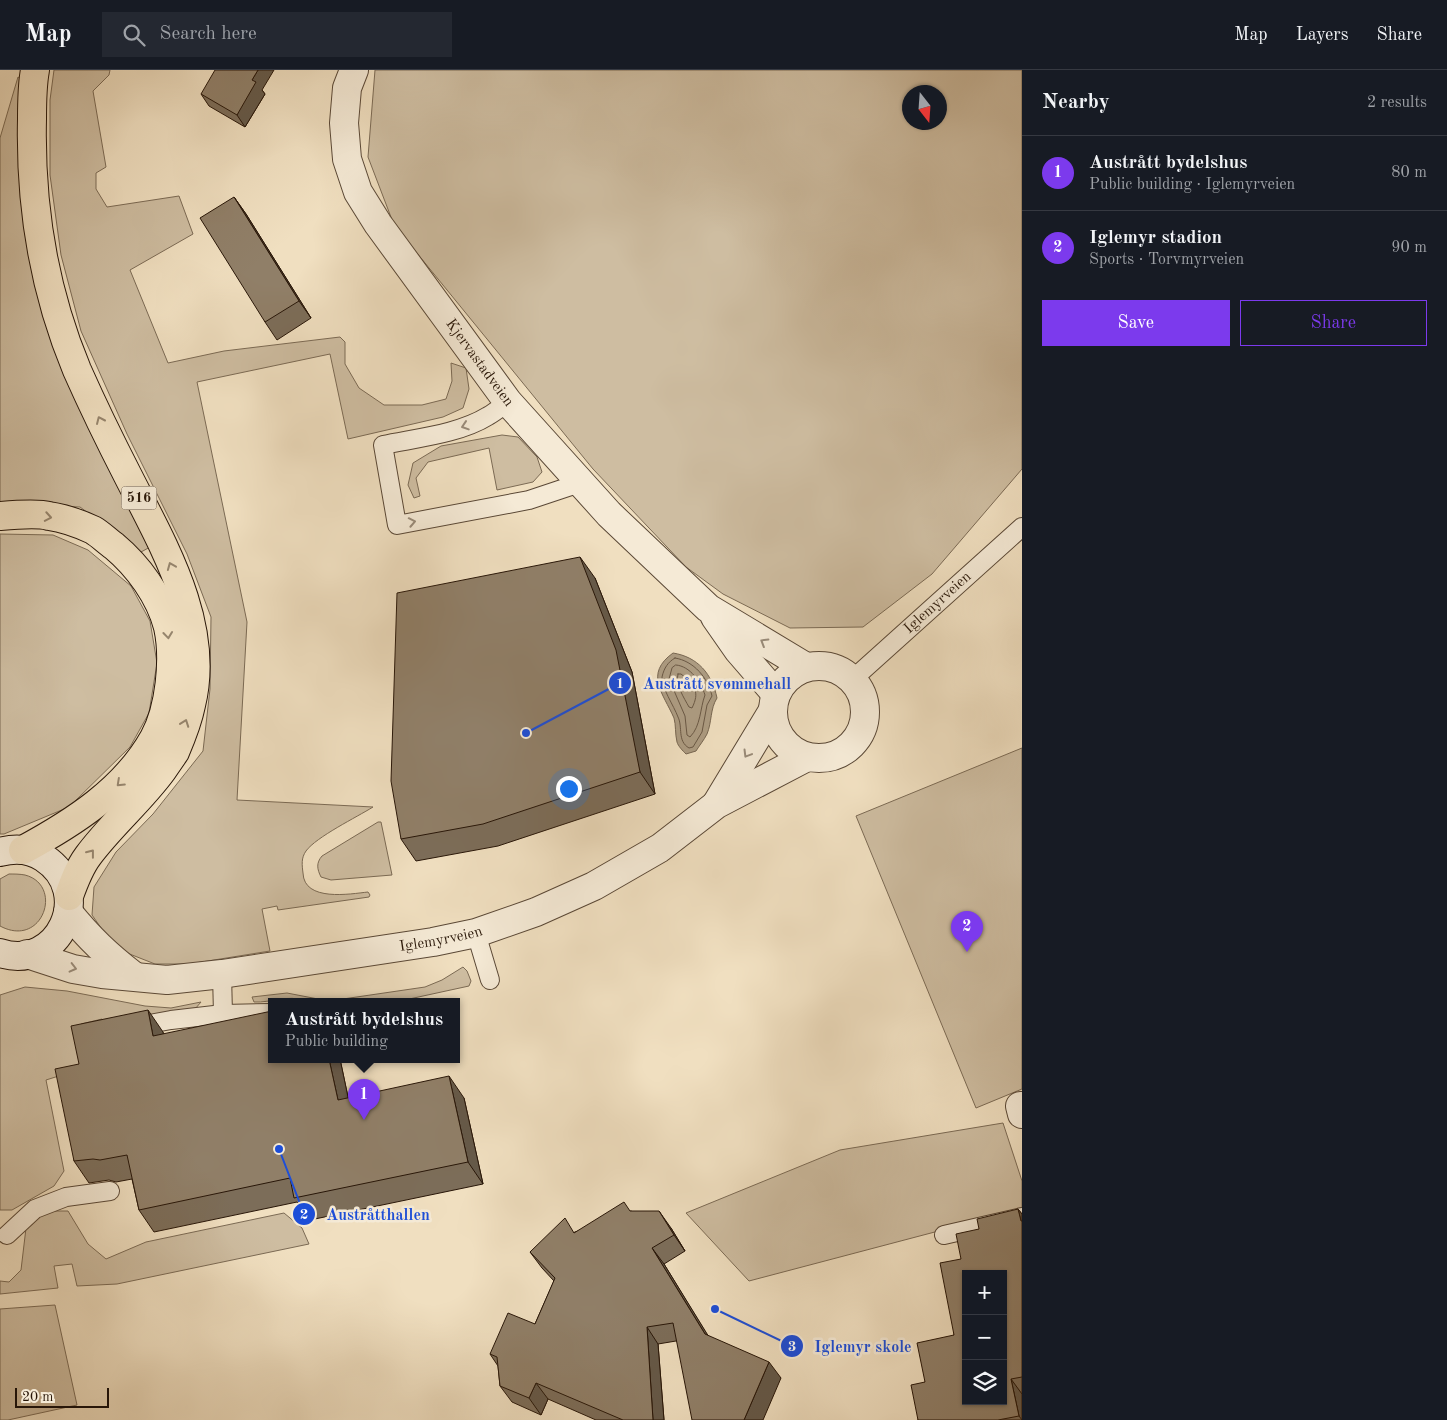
<!DOCTYPE html>
<meta charset="utf-8">
<style>
:root{--surface:#171b24;--page:#242831;--text:#f1f3f6;--muted:#9ea1a6;--line:#363941;--accent:#7c3aed}
body{margin:0;font-family:"Old Standard TT",serif;background:var(--page);color:var(--text)}
.controls{position:absolute;right:15px;bottom:15px;display:grid;overflow:hidden;border-radius:0px;box-shadow:0 1px 4px #0004}
.controls button{width:45px;height:45px;display:grid;place-items:center;padding:0;border:0;border-bottom:1px solid var(--line);background:var(--surface);color:var(--text);font:25px sans-serif}
.compass{position:absolute;left:902px;top:15px;width:45px;height:45px;border-radius:50%;background:var(--surface);box-shadow:0 1px 4px #0004;rotate:163deg}
.scale{position:absolute;left:15px;bottom:12px;width:94px;box-sizing:border-box;padding-left:5px;border:2px solid #281608;border-top:0;font-size:14px;line-height:18px;white-space:nowrap;color:#281608;-webkit-text-stroke:4px #f5ead6;paint-order:stroke}
.you{position:absolute;left:568px;top:718px;width:18px;height:18px;margin:-12px;border:4px solid #fff;border-radius:50%;background:#1a73e8;box-shadow:0 0 0 8px #1a73e833}
.badge{display:grid;place-items:center;width:32px;height:32px;border-radius:50%;background:var(--accent);color:#fff;font-size:16px;font-weight:700}
.pin{position:absolute;translate:-50% -41px;filter:drop-shadow(0 1px 2px #0008)}
.pin::after{content:'';position:absolute;top:26px;width:18px;height:15px;background:inherit;clip-path:polygon(0 0,100% 0,50% 100%)}
.popup{position:absolute;left:268px;top:928px;width:192px;height:65px;box-sizing:border-box;display:grid;place-content:center;border-radius:0px;background:var(--surface);filter:drop-shadow(0 1px 4px #0005);font-size:16px;white-space:nowrap;color:var(--muted)}
.popup b{font-size:19px;color:var(--text)}
.popup::after{content:'';position:absolute;left:50%;top:100%;margin-left:-10px;border:10px solid transparent;border-top-color:var(--surface)}
.list{margin:0;padding:0;list-style:none}
h2{display:flex;justify-content:space-between;align-items:center;height:65px;margin:0;padding:0 20px;font-size:21px}
h2 small{font-size:16px;font-weight:400;color:var(--muted)}
.list li{display:grid;grid-template-columns:32px 1fr auto;gap:15px;align-items:center;box-sizing:border-box;height:75px;padding:0 20px;border-top:1px solid var(--line)}
.list b{display:block;font-size:19px;white-space:nowrap}
.list p{margin:0;font-size:16px;white-space:nowrap;color:var(--muted)}
.list em{font-size:16px;font-style:normal;color:var(--muted)}
.actions{display:flex;gap:10px;padding:15px 20px}
.actions a{flex:1;padding:11px 0;border:1px solid var(--accent);border-radius:0px;text-align:center;font-size:18px;color:var(--accent)}
.actions .main{background:var(--accent);color:#fff}
.icon{flex:none;width:28px;height:28px;fill:none;stroke:currentColor;stroke-width:2;stroke-linecap:round;stroke-linejoin:round}
.map{position:relative;flex:none;width:1022px;height:1350px;overflow:hidden}
header{display:flex;align-items:center;gap:30px;box-sizing:border-box;height:70px;padding:0 25px;background:var(--surface);border-bottom:1px solid var(--line)}
header strong{font-size:24px}
nav{display:flex;gap:28px;margin-inline-start:auto;font-size:18px}
.search{width:350px;height:45px;background:var(--page);display:flex;align-items:center;gap:12px;box-sizing:border-box;padding:0 18px;border-radius:0px;color:var(--muted);font-size:19px}
main{display:flex}
aside{flex:1;background:var(--surface)}
.map>svg:first-child{display:block}
.green{fill:#cebda1;stroke:#7b6a54;fill-rule:evenodd}
.water{fill:#ac9b81;stroke:#776651}
.lines{fill:none;stroke-linecap:round;stroke-linejoin:round}
.shore{stroke:#6a5844;stroke-width:1}
.service-casing{stroke:#5a4836;stroke-width:20}
.minor-casing{stroke:#5a4836;stroke-width:30}
.secondary-casing{stroke:#281608;stroke-width:30}
.primary-casing{stroke:#281608;stroke-width:30}
.service{stroke:#f5ead6;stroke-width:18}
.minor{stroke:#f5ead6;stroke-width:28}
.secondary{stroke:#f5ead6;stroke-width:28}
.primary{stroke:#f0dfc0;stroke-width:28}
.wall{fill:#7c6d59;stroke:#281608}
.shaded-wall{fill:#655949;stroke:#281608}
.building{fill:#907f68;stroke:#281608;fill-rule:evenodd}
.oneway{stroke:#96856d}
.oneway2{stroke:#998b79}
.labels{text-anchor:middle;dominant-baseline:central;stroke-width:5;stroke-linejoin:round;paint-order:stroke}
.shield{fill:#f5ead6;stroke:#665646;stroke-width:1}
.shield-label{font-size:14px;font-weight:bold;fill:#281608}
.street-label{font-size:15px;fill:#281608;stroke:#f5ead6}
.leader{fill:none;stroke:#1d4ed8;stroke-width:2}
.callout-dot{fill:#1d4ed8;stroke:#f5ead6;stroke-width:2}
.mark-label{font-size:15px;text-anchor:middle;font-weight:bold;fill:#fff}
.callout-label{font-size:16px;text-anchor:middle;font-weight:bold;fill:#1d4ed8;stroke:#f5ead6;stroke-width:5;stroke-linejoin:round;paint-order:stroke}
</style>
<header>
<strong>Map</strong>
<div class="search"><svg class="icon" aria-label="search" viewBox="0 0 24 24"><circle cx="10" cy="10" r="6"/><path d="M15 15l6 6"/></svg>Search here</div>
<nav><a>Map</a><a>Layers</a><a>Share</a></nav>
</header>
<main>
<div class="map">
<svg width="1022" height="1350" viewBox="0 0 1022 1350">
<rect width="100%" height="100%" fill="#f0dfc0"/>
<filter id="stains"><feTurbulence type="fractalNoise" baseFrequency=".004" numOctaves="4"/><feColorMatrix values="0 0 0 0 .2 0 0 0 0 .09 0 0 0 0 .02 0 0 0 .5 -.17"/></filter>
<radialGradient id="worn" r=".72"><stop offset=".6" stop-color="#630" stop-opacity="0"/><stop offset="1" stop-color="#630" stop-opacity=".3"/></radialGradient>
<g class="green">
<path d="M54,0H110L109,5L93,21L106,97L96,103V119L107,137L179,126L193,164L130,200L168,293L224,281L340,267L345,272V294L359,318L384,335H422L446,329L452,311L451,293L466,298L469,319L463,338L443,347L348,369L330,284L197,312L247,552L237,730L373,737C357,747 316,767 306,781C301,788 302,795 303,803C304,832 350,824 368,822L370,825L369,827L278,840L277,836L262,839L270,881L189,894H155L122,881L106,865L92,845L94,817L116,782L153,744L203,681L210,619L211,547L187,484L127,364L81,261L61,185L50,105V30Z"/>
<path d="M375,0H1022V399L932,504L863,557L790,558L723,524L686,497L593,399L394,155L368,87ZM909,22H939V52H909Z"/>
<path d="M18,7L27,12L23,127L152,476L141,482L80,437L0,434V68Z"/>
<path d="M502,365L518,367L537,387L542,402L533,412L497,420L489,378L428,392L416,408L420,426L414,428L408,415L413,393L441,376Z"/>
<path d="M0,464L53,465L88,480L131,516L150,551L157,593L149,643L130,677L69,737L4,764H0Z"/>
<path d="M1022,678V1019L976,1038L856,746Z"/>
<path d="M378,752H381L392,805L331,810L321,807C317,799 316,793 322,786Z"/>
<path d="M9,804C14,804 20,804 25,805C64,815 43,879 0,856V809Z"/>
<path d="M463,897L467,901L471,911L469,916L400,931H304C289,924 271,933 254,932L252,927L287,923L318,929H343L425,917L442,910Z"/>
<path d="M25,917L67,921L145,936L171,938L201,932L195,939L103,951L102,949L81,954L89,991L65,1004L46,1010L64,1101L54,1116L12,1140H0V925Z"/>
<path d="M1003,1053L1022,1111V1139L749,1211L686,1143L840,1080Z"/>
<path d="M45,1141H68L88,1174L106,1189L146,1172L284,1143L302,1158L309,1174L117,1214L77,1216L72,1194L54,1196L58,1218L0,1224V1211L9,1212L21,1200L26,1158Z"/>
<path d="M55,1235L77,1335L8,1350H0V1239Z"/>
</g>
<path class="water" d="M673,583C698,587 712,604 717,628C710,639 712,652 707,664C704,670 699,676 696,681L686,684C683,681 678,676 677,672C675,664 676,655 674,648C663,623 644,604 673,583Z"/>
<g class="lines">
<g class="shore">
<path d="M675,588C694,591 708,608 712,626L707,635L702,662L693,677L689,678C677,671 683,657 678,647C674,636 661,617 662,607C664,598 668,592 675,588Z"/>
<path d="M676,595C690,596 701,612 705,625C700,638 701,656 690,667L687,665L685,646L669,609L672,598Z"/>
<path d="M678,604H681C695,615 700,622 692,638L689,637C684,628 675,614 678,604Z"/>
</g>
<defs>
<g id="service">
<path d="M508,332C501,337 495,342 488,346C459,364 416,368 383,375L397,455L529,430L580,413"/>
<path id="s1" d="M853,609L1022,457"/>
<path d="M476,863L490,910"/>
<path d="M222,904L223,944"/>
<path d="M133,957L171,950L223,944L272,943"/>
<path d="M7,1165L35,1139L66,1127L110,1121"/>
<path d="M944,1165L1022,1147"/>
</g>
<g id="minor">
<path id="s2" d="M354,0L347,18L344,53L347,89L358,122L378,154L508,332L609,444L708,538L806,597"/>
<path d="M715,547L738,580L776,624"/>
<circle cx="819" cy="642" r="46"/>
<path d="M717,733L772,642"/>
<path d="M68,842C90,869 107,885 134,906"/>
<path id="s3" d="M27,884L73,899L102,904L167,910L222,904L433,872L476,863L536,842L594,816L660,778L717,734L805,688"/>
<path d="M1020,1036L1022,1044"/>
</g>
<path id="secondary" d="M0,782C15,778 31,779 44,788C96,822 59,902 0,883"/>
<g id="primary">
<path d="M35,0C32,16 32,33 32,49C30,135 44,221 77,300C93,336 110,371 128,406C163,475 211,555 191,635C188,650 181,668 175,682C171,688 166,695 162,701C140,731 111,755 88,786C79,798 74,812 69,826"/>
<path d="M0,446C12,445 38,443 49,446C63,448 80,454 93,460C100,464 107,471 114,476C138,496 160,526 168,557C175,589 170,639 154,668C125,720 73,753 23,780"/>
</g>
</defs>
<use href="#service" class="service-casing"/>
<use href="#minor" class="minor-casing"/>
<use href="#secondary" class="secondary-casing"/>
<use href="#primary" class="primary-casing"/>
<use href="#service" class="service"/>
<use href="#minor" class="minor"/>
<use href="#secondary" class="secondary"/>
<use href="#primary" class="primary"/>
</g>
<g class="wall">
<path d="M262,20L265,24L245,57L209,36L201,24Z"/>
<path d="M234,127L246,144L311,248L277,270L265,252Z"/>
<path d="M595,508L632,602L655,724L498,776L416,791L401,769Z"/>
<path d="M163,962V964L272,989H340L348,1027L464,1028L483,1114L310,1150L297,1132L154,1162L139,1140L132,1109L116,1112L109,1110L89,1113L74,1091L79,994Z"/>
<path d="M1018,1139L1022,1144V1350H918L925,1312L954,1265L961,1189L979,1159Z"/>
<path d="M631,1141L671,1158L685,1181L664,1194L707,1265L781,1308L676,1271L658,1274L664,1350H596L548,1329L541,1345L512,1332L500,1316L498,1296L490,1284L535,1254L554,1211L542,1198L530,1182L575,1162Z"/>
</g>
<g class="shaded-wall">
<path d="M258,0H274L262,20L265,24L245,57L237,45L252,10Z"/>
<path d="M234,127L246,144L311,248L299,231Z"/>
<path d="M580,487L595,508L632,602L655,724L640,702Z"/>
<path d="M148,940L163,962L168,987L153,966Z"/>
<path d="M329,989H340L353,1051L338,1030Z"/>
<path d="M449,1006L464,1028L483,1114L468,1092Z"/>
<path d="M1018,1139L1022,1144V1153L1021,1151Z"/>
<path d="M659,1141L671,1158L685,1181L674,1165Z"/>
<path d="M652,1178L664,1194L717,1280L705,1264Z"/>
<path d="M647,1257L658,1274L664,1350H653Z"/>
<path d="M769,1292L781,1308L763,1350H744Z"/>
<path d="M1011,1309L1022,1324V1350L1019,1346Z"/>
<path d="M536,1313L548,1329L541,1345L529,1328Z"/>
</g>
<g class="building">
<path d="M215,0H258L252,10L256,12L237,45L201,24Z"/>
<path d="M234,127L299,231L265,252L200,148Z"/>
<path d="M580,487L616,580L640,702L483,754L401,769L391,711L397,523Z"/>
<path d="M148,940L153,966L272,941V989H329L338,1030L449,1006L468,1092L294,1128L290,1108L139,1140L127,1085L100,1090L93,1089L74,1091L55,999L79,994L71,956Z"/>
<path d="M624,1132L630,1141H659L674,1165L652,1178L705,1264L769,1292L744,1350H692L673,1253L647,1257L653,1350H623L536,1313L529,1328L500,1316L497,1287L490,1284L508,1243L535,1254L555,1208L530,1182L565,1148L574,1163Z"/>
<path d="M1018,1139L1021,1151H1022V1307L1011,1309L1019,1346L998,1350H918L911,1315L925,1312L917,1273L954,1265L940,1193L961,1189L956,1164L979,1159L977,1149ZM966,1204H1003V1331H966Z"/>
</g>
<defs><path id="oneway-chevron" d="M-2-3.5L2.5 0L-2 3.5" fill="none" stroke-width="1.6" stroke-linecap="round" stroke-linejoin="round" transform="scale(1.25)"/></defs>
<g class="oneway">
<use href="#oneway-chevron" transform="translate(100 350) rotate(-114)"/>
<use href="#oneway-chevron" transform="translate(48 447) rotate(10)"/>
<use href="#oneway-chevron" transform="translate(171 496) rotate(-112)"/>
<use href="#oneway-chevron" transform="translate(168 565) rotate(84)"/>
<use href="#oneway-chevron" transform="translate(185 653) rotate(-70)"/>
<use href="#oneway-chevron" transform="translate(120 713) rotate(137)"/>
<use href="#oneway-chevron" transform="translate(91 783) rotate(-52)"/>
</g>
<g class="oneway2">
<use href="#oneway-chevron" transform="translate(465 356) rotate(162)"/>
<use href="#oneway-chevron" transform="translate(412 452) rotate(-11)"/>
<use href="#oneway-chevron" transform="translate(764 572) rotate(-149)"/>
<use href="#oneway-chevron" transform="translate(747 684) rotate(121)"/>
<use href="#oneway-chevron" transform="translate(73 898) rotate(14)"/>
</g>
<g class="labels">
<rect class="shield" x="121.5" y="416.5" width="35" height="23" rx="4"/>
<g class="shield-label">
<text x="139" y="428">516</text>
</g>
<g class="street-label">
<text stroke="none"><textPath href="#s2" startOffset="335">Kjervastadveien</textPath></text>
<text stroke="none"><textPath href="#s1" startOffset="114">Iglemyrveien</textPath></text>
<text stroke="none"><textPath href="#s3" startOffset="420">Iglemyrveien</textPath></text>
</g>
</g>
<path class="leader" d="M526 663L620 613M279 1079L304 1144M715 1239L792 1276"/>
<g class="callout-dot">
<circle cx="526" cy="663" r="5"/>
<circle cx="279" cy="1079" r="5"/>
<circle cx="715" cy="1239" r="5"/>
<circle cx="620" cy="613" r="12"/>
<circle cx="304" cy="1144" r="12"/>
<circle cx="792" cy="1276" r="12"/>
</g>
<g class="mark-label">
<text x="620" y="618">1</text>
<text x="304" y="1149">2</text>
<text x="792" y="1281">3</text>
</g>
<g class="callout-label">
<text x="717" y="619">Austrått svømmehall</text>
<text x="378" y="1150">Austråtthallen</text>
<text x="863" y="1282">Iglemyr skole</text>
</g>
<rect width="100%" height="100%" filter="url(#stains)"/>
<rect width="100%" height="100%" fill="url(#worn)"/>
</svg>
<div class="controls">
<button>+</button>
<button>−</button>
<button><svg class="icon" aria-label="layers" viewBox="0 0 24 24"><path d="M12 4l9 5-9 5-9-5zM3 14l9 5 9-5"/></svg></button>
</div>
<svg class="compass" viewBox="-18 -18 36 36"><path d="M0-13l5 13h-10z" fill="#e53935"/><path d="M0 13l5-13h-10z" fill="#9ea1a6"/></svg>
<div class="scale">20 m</div>
<div class="you"></div>
<div class="pin badge" style="left:364px;top:1050px">1</div>
<div class="popup"><b>Austrått bydelshus</b>Public building</div>
<div class="pin badge" style="left:967px;top:882px">2</div>
</div>
<aside>
<h2>Nearby<small>2 results</small></h2>
<ul class="list">
<li><span class="badge">1</span><div><b>Austrått bydelshus</b><p>Public building · Iglemyrveien</p></div><em>80 m</em></li>
<li><span class="badge">2</span><div><b>Iglemyr stadion</b><p>Sports · Torvmyrveien</p></div><em>90 m</em></li>
</ul>
<div class="actions"><a class="main">Save</a><a>Share</a></div>
</aside>
</main>
